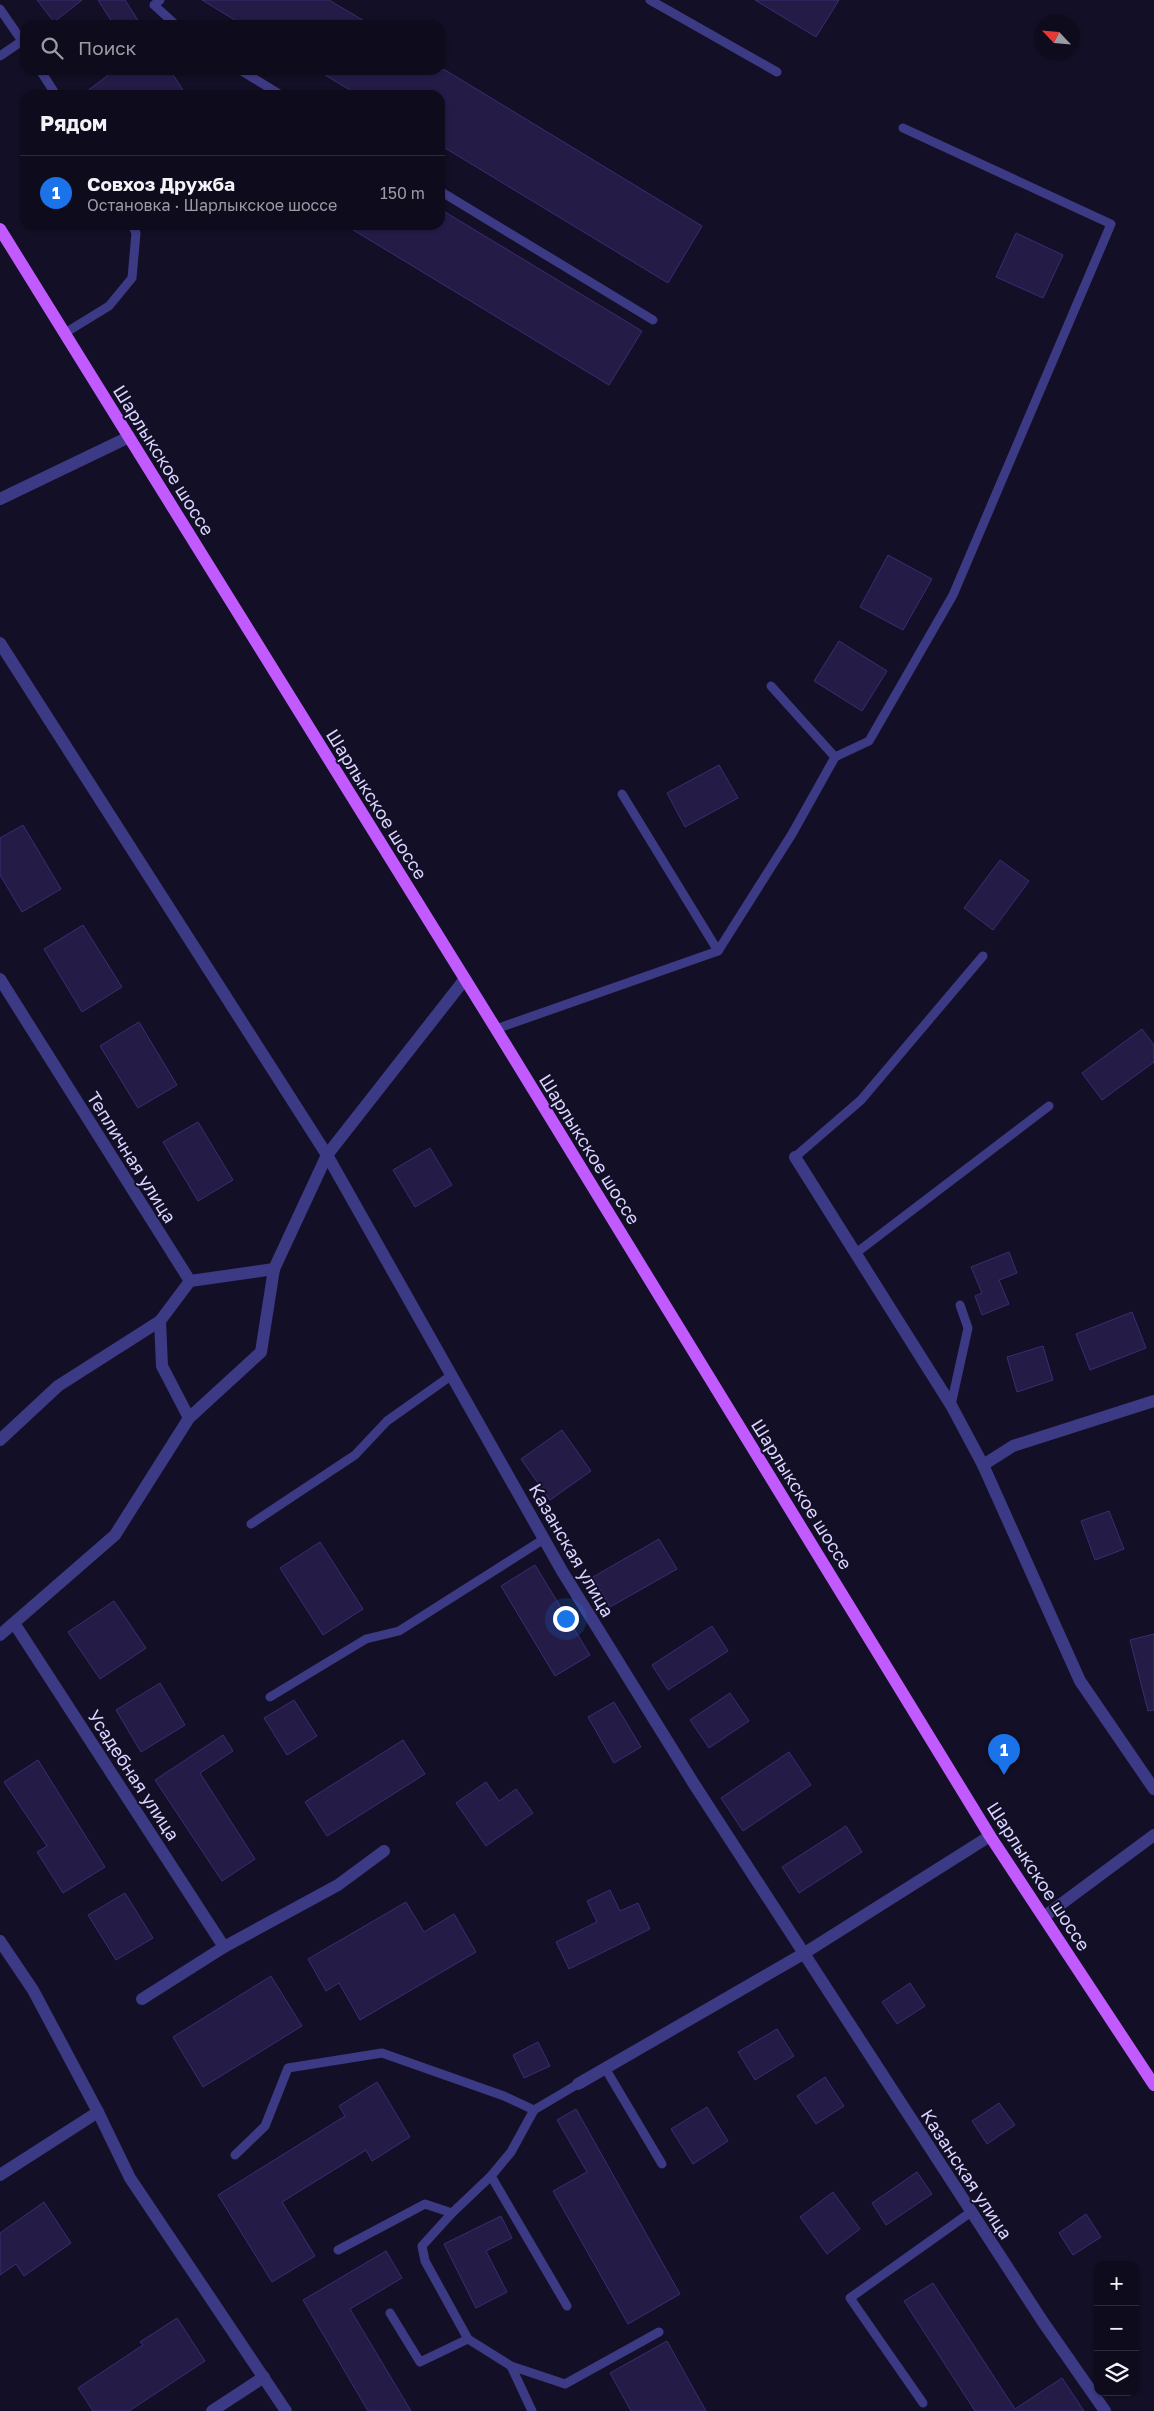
<!DOCTYPE html>
<html lang="ru">
<meta charset="utf-8">
<style>
:root{--surface:#0e0b1c;--page:#1c1929;--text:#f1f3f6;--muted:#9b9ba3;--line:#2e2b3b;--accent:#1a73e8}
body{margin:0;font-family:"Golos Text",sans-serif;background:var(--page);color:var(--text)}
.controls{position:absolute;right:15px;bottom:15px;display:grid;overflow:hidden;border-radius:10px;box-shadow:0 1px 4px #0004}
.controls button{width:45px;height:45px;display:grid;place-items:center;padding:0;border:0;border-bottom:1px solid var(--line);background:var(--surface);color:var(--text);font:25px sans-serif}
.compass{position:absolute;left:1034px;top:15px;width:45px;height:45px;border-radius:50%;background:var(--surface);box-shadow:0 1px 4px #0004;rotate:296deg}
.you{position:absolute;left:565px;top:1618px;width:18px;height:18px;margin:-12px;border:4px solid #fff;border-radius:50%;background:#1a73e8;box-shadow:0 0 0 8px #1a73e833}
.badge{display:grid;place-items:center;width:32px;height:32px;border-radius:50%;background:var(--accent);color:#fff;font-size:16px;font-weight:700}
.pin{position:absolute;translate:-50% -41px;filter:drop-shadow(0 1px 2px #0008)}
.pin::after{content:'';position:absolute;top:26px;width:18px;height:15px;background:inherit;clip-path:polygon(0 0,100% 0,50% 100%)}
.list{margin:0;padding:0;list-style:none}
h2{display:flex;justify-content:space-between;align-items:center;height:65px;margin:0;padding:0 20px;font-size:21px}
h2 small{font-size:16px;font-weight:400;color:var(--muted)}
.list li{display:grid;grid-template-columns:32px 1fr auto;gap:15px;align-items:center;box-sizing:border-box;height:75px;padding:0 20px;border-top:1px solid var(--line)}
.list b{display:block;font-size:19px;white-space:nowrap}
.list p{margin:0;font-size:16px;white-space:nowrap;color:var(--muted)}
.list em{font-size:16px;font-style:normal;color:var(--muted)}
.icon{flex:none;width:28px;height:28px;fill:none;stroke:currentColor;stroke-width:2;stroke-linecap:round;stroke-linejoin:round}
.map{position:relative;flex:none;width:1154px;height:2411px;overflow:hidden}
.search{position:absolute;background:var(--surface);box-shadow:0 1px 4px #0004;left:20px;top:20px;width:425px;height:55px;display:flex;align-items:center;gap:12px;box-sizing:border-box;padding:0 18px;border-radius:15px;color:var(--muted);font-size:19px}
.panel{position:absolute;background:var(--surface);box-shadow:0 1px 4px #0004;left:20px;top:90px;width:425px;height:140px;border-radius:15px}
.map>svg:first-child{display:block}
.building{fill:#241b47;stroke:#3b2d73}
.lines{fill:none;stroke-linecap:round;stroke-linejoin:round}
.lane{stroke:#3d3a85;stroke-width:9}
.street{stroke:#3d3a85;stroke-width:12}
.primary{stroke:#c25bff;stroke-width:12}
.labels{text-anchor:middle;dominant-baseline:central;stroke-width:4;stroke-linejoin:round;paint-order:stroke}
.street-label{font-size:18px;fill:#d9d4ff;stroke:#130f26}
</style>
<div class="map">
<svg width="1154" height="2411" viewBox="0 0 1154 2411">
<rect width="100%" height="100%" fill="#130f26"/>
<g class="building">
<path d="M37,0H82L54,22Z"/>
<path d="M98,0H125L141,25H114Z"/>
<path d="M202,0H329L371,25H243Z"/>
<path d="M755,0H839L816,37Z"/>
<path d="M115,70H170L186,95H82Z"/>
<path d="M317,70H445L702,226L668,283L440,145V95H358Z"/>
<path d="M440,209L642,331L609,385L345,225H440Z"/>
<path d="M1016,233L1063,255L1043,298L996,277Z"/>
<path d="M888,555L932,579L903,630L860,607Z"/>
<path d="M839,641L887,671L862,711L814,681Z"/>
<path d="M719,765L738,798L685,827L667,793Z"/>
<path d="M23,825L61,889L22,912L0,875V838Z"/>
<path d="M1000,860L1029,881L993,930L964,908Z"/>
<path d="M83,925L122,987L82,1012L44,949Z"/>
<path d="M139,1022L177,1085L138,1108L100,1046Z"/>
<path d="M1142,1029L1154,1045V1062L1102,1100L1082,1073Z"/>
<path d="M198,1122L233,1180L198,1201L163,1142Z"/>
<path d="M430,1148L452,1185L415,1207L393,1170Z"/>
<path d="M1009,1252L1017,1273L999,1280L1009,1304L982,1315L975,1296L982,1293L971,1267Z"/>
<path d="M1132,1312L1146,1348L1090,1370L1076,1334Z"/>
<path d="M1043,1346L1053,1380L1017,1392L1007,1357Z"/>
<path d="M562,1430L591,1471L550,1500L521,1459Z"/>
<path d="M1109,1511L1124,1549L1095,1560L1081,1521Z"/>
<path d="M659,1539L677,1569L610,1607L593,1577Z"/>
<path d="M320,1542L363,1609L323,1635L280,1568Z"/>
<path d="M535,1565L590,1655L555,1676L501,1586Z"/>
<path d="M114,1601L146,1648L100,1679L68,1632Z"/>
<path d="M712,1626L728,1651L668,1690L652,1665Z"/>
<path d="M1154,1634V1710L1148,1711L1130,1640Z"/>
<path d="M160,1683L185,1725L141,1752L116,1710Z"/>
<path d="M730,1693L749,1721L709,1748L690,1720Z"/>
<path d="M294,1700L317,1736L287,1755L264,1718Z"/>
<path d="M614,1702L641,1747L614,1763L588,1717Z"/>
<path d="M223,1735L233,1751L200,1773L255,1859L222,1881L155,1780Z"/>
<path d="M403,1740L425,1774L327,1836L305,1802Z"/>
<path d="M789,1752L811,1785L743,1831L721,1798Z"/>
<path d="M38,1760L105,1867L63,1893L37,1852L47,1846L4,1782Z"/>
<path d="M486,1782L499,1801L516,1789L533,1813L486,1846L456,1803Z"/>
<path d="M846,1826L862,1852L799,1893L782,1867Z"/>
<path d="M610,1890L620,1911L638,1903L650,1929L569,1969L556,1942L597,1922L587,1901Z"/>
<path d="M125,1893L153,1938L116,1960L88,1915Z"/>
<path d="M406,1902L424,1932L454,1914L476,1952L360,2020L339,1983L326,1991L308,1959Z"/>
<path d="M271,1976L302,2026L203,2087L173,2037Z"/>
<path d="M910,1983L925,2006L897,2024L882,2002Z"/>
<path d="M777,2029L794,2056L755,2080L738,2052Z"/>
<path d="M538,2042L550,2066L524,2078L513,2055Z"/>
<path d="M825,2077L844,2106L816,2124L797,2096Z"/>
<path d="M377,2082L410,2137L372,2161L366,2150L282,2202L315,2256L272,2282L218,2195L345,2116L339,2106Z"/>
<path d="M999,2103L1015,2125L987,2144L972,2121Z"/>
<path d="M707,2107L728,2141L693,2164L671,2129Z"/>
<path d="M576,2109L680,2294L628,2324L553,2191L587,2172L557,2120Z"/>
<path d="M917,2172L932,2194L886,2225L872,2203Z"/>
<path d="M833,2192L860,2229L827,2254L800,2217Z"/>
<path d="M44,2202L71,2243L24,2276L16,2264L0,2275V2233Z"/>
<path d="M1086,2214L1101,2237L1073,2255L1059,2233Z"/>
<path d="M501,2216L512,2238L486,2251L507,2292L476,2308L444,2244Z"/>
<path d="M386,2251L402,2278L350,2309L411,2411H368L303,2300Z"/>
<path d="M933,2283L1015,2409L1062,2378L1084,2411H975L904,2301Z"/>
<path d="M177,2318L205,2361L129,2411H93L78,2388L143,2345L140,2342Z"/>
<path d="M667,2341L706,2411H631L610,2373Z"/>
</g>
<g class="lines">
<g class="lane">
<path d="M160,0L154,5L176,25"/>
<path d="M650,0L777,72"/>
<path d="M0,9L22,41L0,56"/>
<path d="M40,70L56,95"/>
<path d="M240,70L281,95"/>
<path d="M440,191L653,320"/>
<path d="M65,333L109,306L132,278L136,233L132,225"/>
<path d="M835,757L869,741L953,595L1111,224L903,128"/>
<path d="M622,794L718,951"/>
<path d="M496,1029L718,951L792,834L835,757L771,686"/>
<path d="M795,1157L861,1100L983,956"/>
<path d="M856,1253L1049,1106"/>
<path d="M951,1405L968,1328L960,1305"/>
<path d="M251,1524L355,1455L387,1421L452,1375"/>
<path d="M270,1697L366,1639L399,1631L544,1539"/>
<path d="M605,2068L662,2164"/>
<path d="M235,2155L265,2126L288,2068L382,2053L504,2096L534,2110"/>
<path d="M491,2176L567,2306"/>
<path d="M338,2250L425,2204L452,2213"/>
<path d="M390,2313L420,2362L468,2339"/>
<path d="M511,2366L565,2384L659,2332"/>
<path d="M923,2403L850,2298L971,2212"/>
<path d="M532,2411L511,2366L468,2339L425,2261L422,2246L452,2213L491,2176L511,2152L534,2110L578,2084"/>
</g>
<g class="street">
<path d="M0,499L129,437"/>
<path d="M0,643L327,1155L562,1571L694,1784L1043,2322L1105,2411"/>
<path d="M0,979L190,1281L274,1269"/>
<path d="M795,1157L951,1405L983,1465L1080,1681L1154,1789"/>
<path d="M160,1321L162,1366L189,1418"/>
<path d="M0,1440L58,1386L160,1321L190,1281"/>
<path d="M983,1465L1013,1446L1154,1401"/>
<path d="M14,1623L224,1947"/>
<path d="M0,1635L115,1535L189,1418L261,1352L274,1269L327,1155L465,979"/>
<path d="M1045,1916L1154,1835"/>
<path d="M0,1941L33,1990L98,2112L130,2178L286,2411"/>
<path d="M142,1999L224,1947L338,1885L384,1851"/>
<path d="M578,2084L803,1954L990,1836"/>
<path d="M0,2175L98,2112"/>
<path d="M212,2411L264,2377"/>
</g>
<path class="primary" d="M0,229L496,1029L990,1836L1154,2085"/>
</g>
<g class="labels">
<g class="street-label">
<text transform="translate(164 460) rotate(58)">Шарлыкское шоссе</text>
<text transform="translate(377 804) rotate(58)">Шарлыкское шоссе</text>
<text transform="translate(590 1149) rotate(58)">Шарлыкское шоссе</text>
<text transform="translate(132 1157) rotate(58)">Тепличная улица</text>
<text transform="translate(802 1494) rotate(58)">Шарлыкское шоссе</text>
<text transform="translate(572 1550) rotate(60)">Казанская улица</text>
<text transform="translate(134 1775) rotate(57)">Усадебная улица</text>
<text transform="translate(1039 1876) rotate(57)">Шарлыкское шоссе</text>
<text transform="translate(967 2174) rotate(57)">Казанская улица</text>
</g>
</g>
</svg>
<div class="controls">
<button>+</button>
<button>−</button>
<button><svg class="icon" aria-label="layers" viewBox="0 0 24 24"><path d="M12 4l9 5-9 5-9-5zM3 14l9 5 9-5"/></svg></button>
</div>
<svg class="compass" viewBox="-18 -18 36 36"><path d="M0-13l5 13h-10z" fill="#e53935"/><path d="M0 13l5-13h-10z" fill="#9b9ba3"/></svg>
<div class="you"></div>
<div class="pin badge" style="left:1004px;top:1775px">1</div>
<div class="search"><svg class="icon" aria-label="search" viewBox="0 0 24 24"><circle cx="10" cy="10" r="6"/><path d="M15 15l6 6"/></svg>Поиск</div>
<section class="panel">
<h2>Рядом<small></small></h2>
<ul class="list">
<li><span class="badge">1</span><div><b>Совхоз Дружба</b><p>Остановка · Шарлыкское шоссе</p></div><em>150 m</em></li>
</ul>
</section>
</div>
